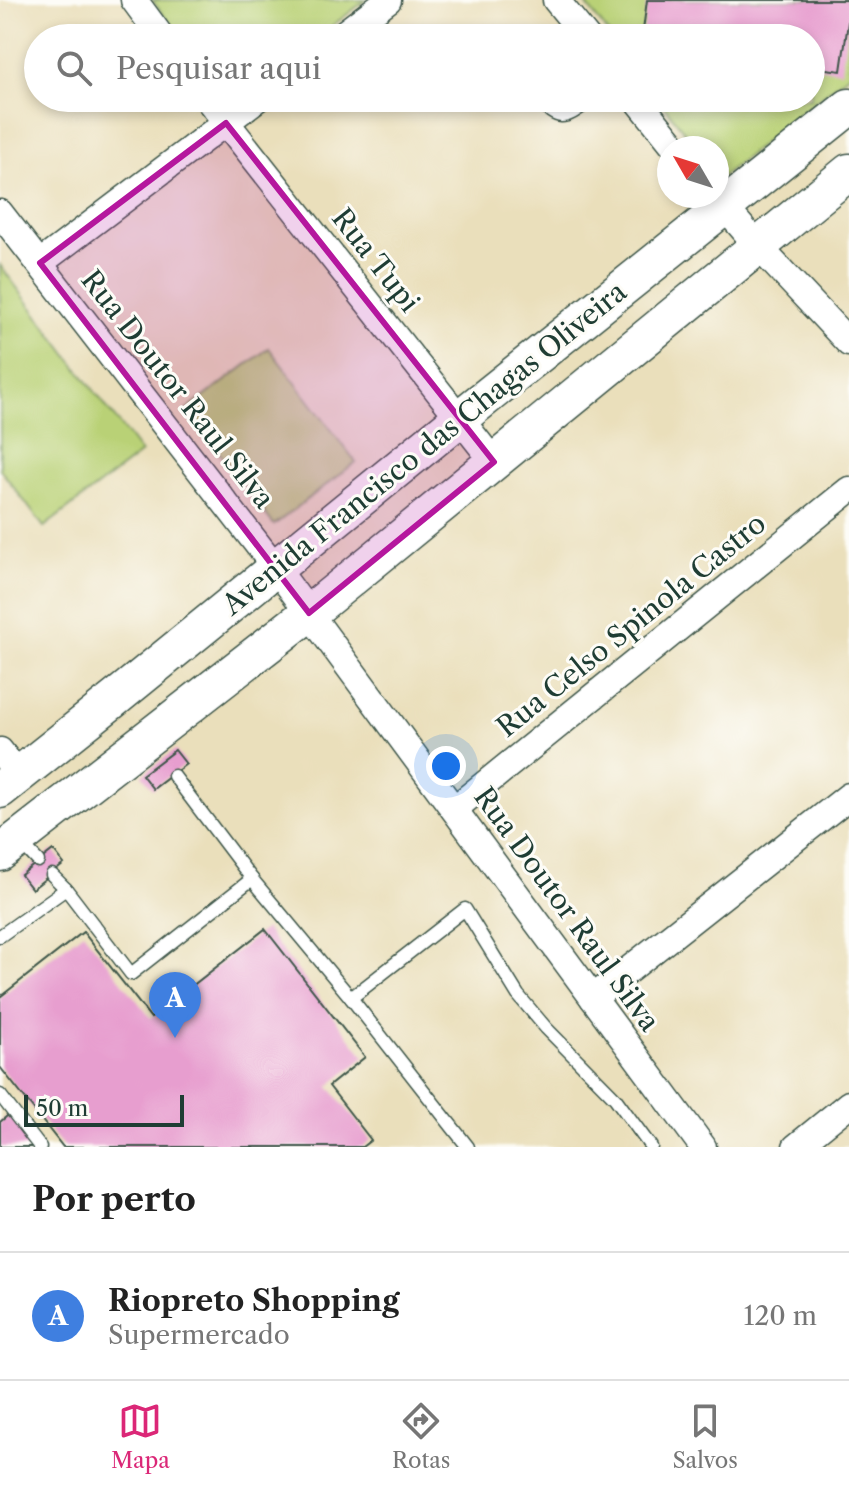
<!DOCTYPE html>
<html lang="pt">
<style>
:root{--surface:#fff;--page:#f2f2f2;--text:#222;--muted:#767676;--line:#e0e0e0;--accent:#db2777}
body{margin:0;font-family:"Libre Caslon Text",serif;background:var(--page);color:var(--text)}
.compass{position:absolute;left:657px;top:136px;width:72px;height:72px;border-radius:50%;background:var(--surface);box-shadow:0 4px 12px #0003;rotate:309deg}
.scale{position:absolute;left:24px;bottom:20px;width:160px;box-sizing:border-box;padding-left:8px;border:4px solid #1f3d34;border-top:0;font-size:22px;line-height:28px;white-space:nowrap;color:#1f3d34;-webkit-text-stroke:6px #fdfcf7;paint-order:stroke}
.you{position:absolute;left:446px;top:766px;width:28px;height:28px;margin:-20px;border:6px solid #fff;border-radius:50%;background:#1a73e8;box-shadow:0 0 0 12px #1a73e833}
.badge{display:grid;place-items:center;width:52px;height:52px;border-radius:50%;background:var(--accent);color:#fff;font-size:26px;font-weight:700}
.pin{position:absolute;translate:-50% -66px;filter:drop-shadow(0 2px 4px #0008)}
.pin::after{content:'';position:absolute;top:42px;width:28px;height:24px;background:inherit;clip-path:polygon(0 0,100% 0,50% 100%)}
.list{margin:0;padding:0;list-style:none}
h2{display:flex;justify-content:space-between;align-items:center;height:104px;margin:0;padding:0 32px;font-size:34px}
h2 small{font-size:26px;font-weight:400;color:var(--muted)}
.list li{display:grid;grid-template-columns:52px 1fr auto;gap:24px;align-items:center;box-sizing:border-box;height:128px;padding:0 32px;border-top:2px solid var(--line)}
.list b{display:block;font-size:30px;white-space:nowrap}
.list p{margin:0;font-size:26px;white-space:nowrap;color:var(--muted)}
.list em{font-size:26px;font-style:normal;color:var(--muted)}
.icon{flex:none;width:44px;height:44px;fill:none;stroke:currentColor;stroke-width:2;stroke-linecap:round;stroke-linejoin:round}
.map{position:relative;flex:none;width:849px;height:1147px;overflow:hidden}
.search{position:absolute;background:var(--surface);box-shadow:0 4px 12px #0003;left:24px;right:24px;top:24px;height:88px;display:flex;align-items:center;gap:20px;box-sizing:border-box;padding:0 28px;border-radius:44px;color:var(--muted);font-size:30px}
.sheet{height:232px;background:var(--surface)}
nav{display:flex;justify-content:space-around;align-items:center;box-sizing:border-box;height:112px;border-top:2px solid var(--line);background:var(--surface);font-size:22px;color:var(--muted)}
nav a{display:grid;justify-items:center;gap:4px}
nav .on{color:var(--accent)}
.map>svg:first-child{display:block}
.green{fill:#b9d176;stroke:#6c8755;stroke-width:2}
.building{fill:#e79ecf}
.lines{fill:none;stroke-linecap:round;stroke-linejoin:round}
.service-casing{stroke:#3d5548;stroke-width:15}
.minor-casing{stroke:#3d5548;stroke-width:29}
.secondary-casing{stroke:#3d5548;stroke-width:39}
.service{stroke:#fff;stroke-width:12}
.minor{stroke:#fff;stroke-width:26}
.secondary{stroke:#fff;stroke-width:36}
.marked{fill:#b5179e;fill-opacity:0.2;stroke:#b5179e;stroke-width:6;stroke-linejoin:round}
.labels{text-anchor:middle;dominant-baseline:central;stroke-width:6;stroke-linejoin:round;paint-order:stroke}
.street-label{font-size:28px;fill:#1f3d34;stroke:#fdfcf7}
</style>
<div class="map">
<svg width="849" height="1147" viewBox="0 0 849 1147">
<rect width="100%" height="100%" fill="#fdfcf7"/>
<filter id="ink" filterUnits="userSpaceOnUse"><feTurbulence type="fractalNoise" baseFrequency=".0125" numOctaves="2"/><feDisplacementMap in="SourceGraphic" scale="16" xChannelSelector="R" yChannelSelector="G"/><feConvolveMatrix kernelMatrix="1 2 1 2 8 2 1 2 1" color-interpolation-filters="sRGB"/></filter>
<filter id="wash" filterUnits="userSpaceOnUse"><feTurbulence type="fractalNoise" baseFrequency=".006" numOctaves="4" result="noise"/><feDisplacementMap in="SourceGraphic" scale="32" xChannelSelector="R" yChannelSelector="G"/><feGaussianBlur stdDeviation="1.8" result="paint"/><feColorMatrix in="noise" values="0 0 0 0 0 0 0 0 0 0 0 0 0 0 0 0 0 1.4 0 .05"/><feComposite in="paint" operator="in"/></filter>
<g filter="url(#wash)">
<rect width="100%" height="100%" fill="#eadfbb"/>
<g class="green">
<path d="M152,0H366L316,38H181Z"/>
<path d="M583,0H849V74L720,178L717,174V148H697L658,98H811V38H612Z"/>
<path d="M0,265L141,453L44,527L0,469Z"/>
<path d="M269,348L356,462L274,525L187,410Z"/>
</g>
<g id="blocks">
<g class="building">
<path d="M647,0H849V16L841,71L811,67V38H642Z"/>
<path d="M175,750L186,764L153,789L142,775Z"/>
<path d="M53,850L64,864L32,889L21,875Z"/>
<path d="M265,929L365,1057L329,1086L371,1140L362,1147H63L0,1067V997L83,932L151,1018Z"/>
<path d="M12,1112L39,1147H0V1122Z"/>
</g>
</g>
</g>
<g filter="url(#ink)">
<use href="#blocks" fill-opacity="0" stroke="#3d5548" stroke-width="2"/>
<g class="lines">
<defs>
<g id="service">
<path d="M537,98C561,128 568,115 595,98"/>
<path d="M174,776L252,879L351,998L468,1147"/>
<path d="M21,843L38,861"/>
<path d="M52,875L66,889L131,974L252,879"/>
<path d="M0,936L66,889"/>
<path d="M351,998L465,909L518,995L546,1028L615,1098L651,1147"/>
<path d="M0,1095L40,1147"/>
</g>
<g id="minor">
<path d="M134,0L162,38"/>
<path d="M556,0L587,38"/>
<path d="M338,38L388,0"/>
<path d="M207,98L494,462"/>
<path d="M636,98L676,148"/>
<path d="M715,196L758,246L849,343"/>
<path d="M0,213L275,567L703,1147"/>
<path d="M40,263L258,98"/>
<path d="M0,751L19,775"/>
<path d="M454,809L849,490"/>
<path d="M593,998L849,796"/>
<path d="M796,1147L849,1104"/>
</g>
<g id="secondary">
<path d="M0,790L117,697L460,418L849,107"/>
<path d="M0,853L309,613L849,172"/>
</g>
</defs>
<use href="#service" class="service-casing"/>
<use href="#minor" class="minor-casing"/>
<use href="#secondary" class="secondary-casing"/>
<use href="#service" class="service"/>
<use href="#minor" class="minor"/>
<use href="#secondary" class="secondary"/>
</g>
</g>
<path class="marked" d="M226,123L494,462L309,613L40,263Z"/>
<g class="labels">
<g class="street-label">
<text transform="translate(376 260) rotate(52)">Rua Tupi</text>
<text transform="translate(178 389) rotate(52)">Rua Doutor Raul Silva</text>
<text transform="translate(424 448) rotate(-39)">Avenida Francisco das Chagas Oliveira</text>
<text transform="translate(631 625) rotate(-39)">Rua Celso Spinola Castro</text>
<text transform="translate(567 909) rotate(54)">Rua Doutor Raul Silva</text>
</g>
</g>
</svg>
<svg class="compass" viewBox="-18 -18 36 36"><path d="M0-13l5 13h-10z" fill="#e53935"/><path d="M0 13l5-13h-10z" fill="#767676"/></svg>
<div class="scale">50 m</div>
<div class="you"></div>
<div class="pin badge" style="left:175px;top:1038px;background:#3f7fe0">A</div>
<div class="search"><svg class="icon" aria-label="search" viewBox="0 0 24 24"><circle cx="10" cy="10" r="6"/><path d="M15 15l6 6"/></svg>Pesquisar aqui</div>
</div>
<section class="sheet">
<h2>Por perto<small></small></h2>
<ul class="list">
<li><span class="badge" style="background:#3f7fe0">A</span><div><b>Riopreto Shopping</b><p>Supermercado</p></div><em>120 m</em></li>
</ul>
</section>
<nav>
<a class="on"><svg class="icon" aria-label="map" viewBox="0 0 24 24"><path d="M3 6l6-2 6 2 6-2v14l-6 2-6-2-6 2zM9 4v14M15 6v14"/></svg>Mapa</a>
<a><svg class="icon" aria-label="directions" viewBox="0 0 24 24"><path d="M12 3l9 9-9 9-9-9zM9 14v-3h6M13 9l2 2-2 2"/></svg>Rotas</a>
<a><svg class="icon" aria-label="saved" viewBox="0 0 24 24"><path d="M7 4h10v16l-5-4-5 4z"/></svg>Salvos</a>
</nav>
